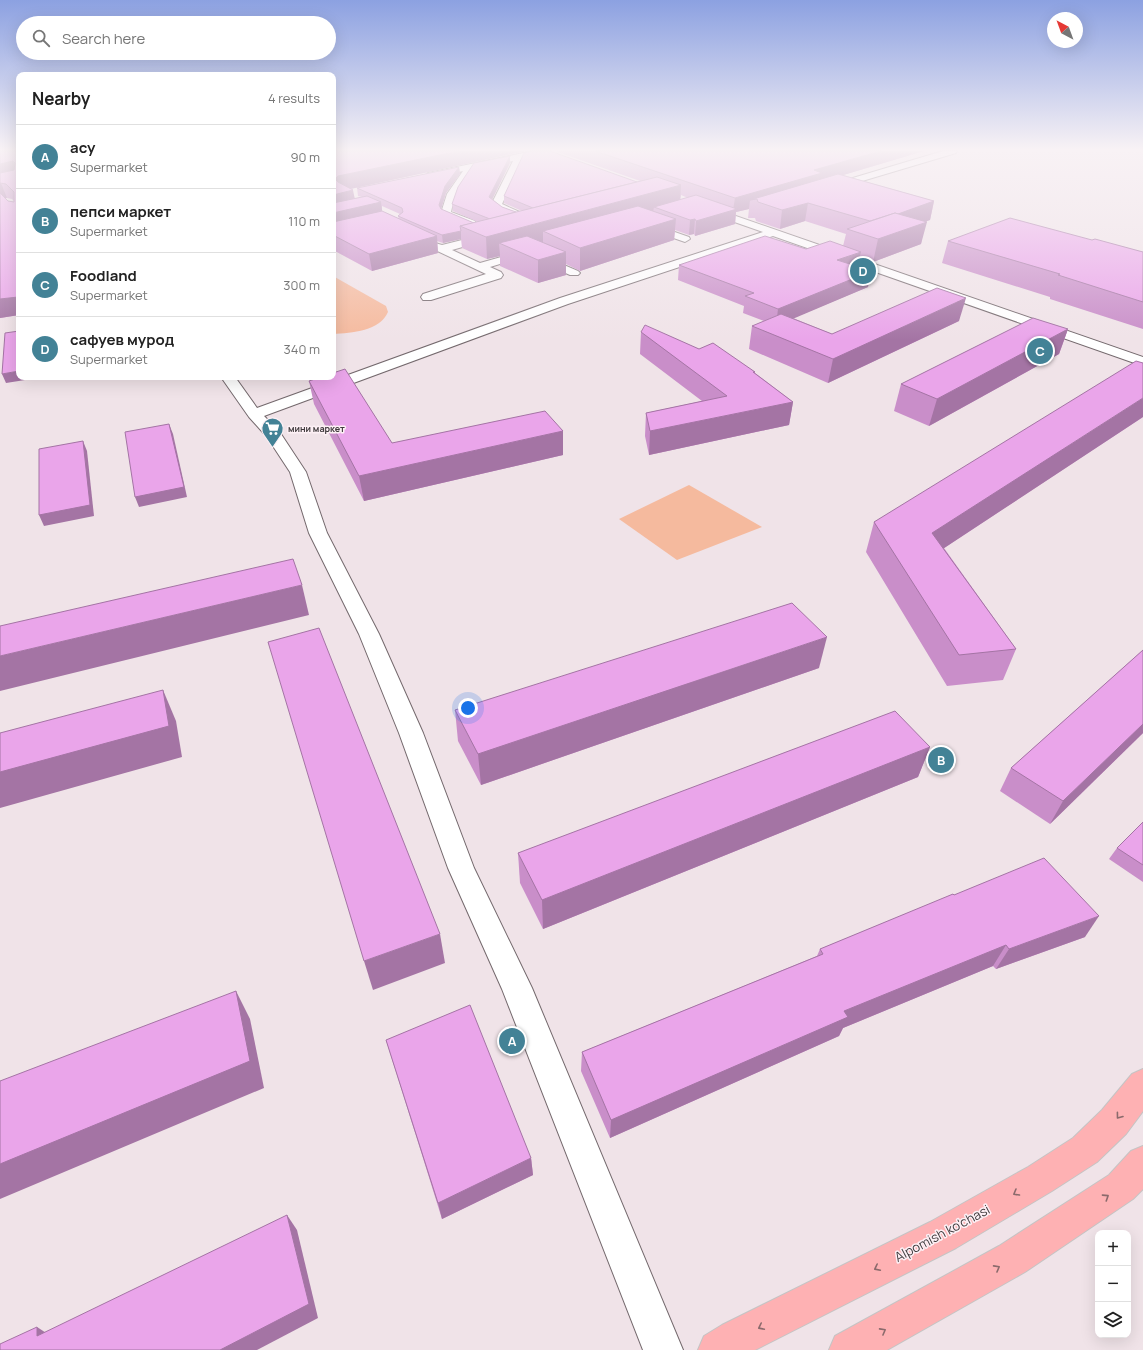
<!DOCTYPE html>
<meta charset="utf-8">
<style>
:root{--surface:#fff;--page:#f6f6f6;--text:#222;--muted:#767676;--line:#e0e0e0;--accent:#438296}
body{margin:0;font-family:Manrope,sans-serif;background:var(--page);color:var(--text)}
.controls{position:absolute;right:12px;bottom:12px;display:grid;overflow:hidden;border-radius:8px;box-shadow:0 4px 16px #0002}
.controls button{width:36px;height:36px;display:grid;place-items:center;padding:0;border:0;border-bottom:1px solid var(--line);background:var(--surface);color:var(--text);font:20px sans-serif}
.compass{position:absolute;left:1047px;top:12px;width:36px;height:36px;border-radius:50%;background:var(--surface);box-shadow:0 4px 16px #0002;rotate:319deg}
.you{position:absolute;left:468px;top:708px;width:14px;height:14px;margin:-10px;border:3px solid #fff;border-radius:50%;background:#1a73e8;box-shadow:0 0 0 6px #1a73e833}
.badge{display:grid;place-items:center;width:26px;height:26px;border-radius:50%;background:var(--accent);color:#fff;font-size:13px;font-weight:700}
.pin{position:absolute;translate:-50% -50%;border:2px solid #fff;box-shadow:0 1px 4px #0006}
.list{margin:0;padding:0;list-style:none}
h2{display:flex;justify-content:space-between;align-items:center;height:52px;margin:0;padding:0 16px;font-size:17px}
h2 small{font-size:13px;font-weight:400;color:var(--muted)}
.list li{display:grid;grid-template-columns:26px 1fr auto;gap:12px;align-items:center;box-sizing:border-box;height:64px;padding:0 16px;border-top:1px solid var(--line)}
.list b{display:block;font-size:15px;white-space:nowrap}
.list p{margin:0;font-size:13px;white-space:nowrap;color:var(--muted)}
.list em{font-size:13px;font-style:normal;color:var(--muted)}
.icon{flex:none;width:22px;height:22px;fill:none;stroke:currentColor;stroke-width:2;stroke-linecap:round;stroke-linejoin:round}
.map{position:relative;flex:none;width:1143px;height:1350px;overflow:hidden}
.search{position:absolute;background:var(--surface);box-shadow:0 4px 16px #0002;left:16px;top:16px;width:320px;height:44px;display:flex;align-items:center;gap:10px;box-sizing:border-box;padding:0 14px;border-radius:22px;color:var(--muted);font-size:15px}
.panel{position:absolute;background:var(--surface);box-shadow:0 4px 16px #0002;left:16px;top:72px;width:320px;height:308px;border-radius:8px}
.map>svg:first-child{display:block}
.green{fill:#f5ba9e}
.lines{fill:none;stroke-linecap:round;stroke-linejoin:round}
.minor-casing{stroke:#74696d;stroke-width:2}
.major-casing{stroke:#c5c4c4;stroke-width:2}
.minor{fill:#fff;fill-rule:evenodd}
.major{fill:#feb1b3;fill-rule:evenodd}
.wall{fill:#c98ec9;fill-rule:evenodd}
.shaded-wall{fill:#a474a4}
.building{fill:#eaa5ea;stroke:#a474a4}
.oneway{stroke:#8b6a6c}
.labels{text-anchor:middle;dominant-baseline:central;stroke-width:3;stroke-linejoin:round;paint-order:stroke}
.far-poi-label{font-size:9px;font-weight:bold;fill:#3f3a3c;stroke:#fdf0f5;text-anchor:start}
.near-street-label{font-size:13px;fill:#3f3a3c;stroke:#fdf0f5}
</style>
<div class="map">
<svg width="1143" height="1350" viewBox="0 0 1143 1350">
<rect width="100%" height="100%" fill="#f0e3e8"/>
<g class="green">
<path d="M333,276L386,306L388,312C380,331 352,333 333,334Z"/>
<path d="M689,485L762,527L677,560L619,519Z"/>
</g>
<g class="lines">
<defs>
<g id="minor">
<path d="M533,151L546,152L545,154L523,159L502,204L524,214L525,216L524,218H516L492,207L491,205L513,161L474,169C464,182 454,194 451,212L475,221L476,223L475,225H467L442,215L441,213L447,194L463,171L431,178L426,175L428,173Z"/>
<path d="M943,151H957L956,153L832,190H826L824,188L826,186Z"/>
<path d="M707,206L1143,357V366L773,236L568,304L264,416L279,431L306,472L327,533L379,634L423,733L474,868L532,988L683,1350H643L502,989L448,868L399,733L359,634L309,533L290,472L267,437L249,417L221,377H235L257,408L560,298L763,232L703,211L702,209Z"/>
<path d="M646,222L689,237L690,239L685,242L642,227L641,225Z"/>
<path d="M490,233L495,236L494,238L452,250L480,263L529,249L535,252L533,254L490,267L501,272L503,275L501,278L431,300H423L421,297L423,294L486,274L431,248L429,246L431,244L435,243L442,245Z"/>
<path d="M538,254L578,271L580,273L578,275H570L534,259L532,257L534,255Z"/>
</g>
<g id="major">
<path d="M1143,1069V1111L1126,1134L1097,1162L1052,1191L956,1248L755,1350H698L704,1336L722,1325L930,1222L1028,1167L1073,1138L1102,1110L1132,1074Z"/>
<path d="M1143,1146V1189L1133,1199L1025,1272L887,1350H829L835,1336L999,1246L1109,1175L1131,1151Z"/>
</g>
</defs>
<use href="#minor" class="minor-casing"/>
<use href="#major" class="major-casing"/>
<use href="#minor" class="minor"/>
<use href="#major" class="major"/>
</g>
<g class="wall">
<path d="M0,151H19V315L0,318ZM5,198H7L12,199L14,201V202L8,201Z"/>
<path d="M333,151H525L350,189L355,199L362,197L358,196L357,188L459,167L460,174L446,193L441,209L474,223L478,222L453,211L452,204L510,163L492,199L502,207L516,212L522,211L504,203V196L640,181L555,151H924L843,175L934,201L930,220L925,221L921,244L873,262L860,257L858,267L868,287L793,318L832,334L959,321L828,383L749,349L752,326L764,321L743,313L744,306L678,280L679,265L806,249L843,246L846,234L805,221L780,229L756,221L755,218H748L749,209L736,212L735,224L695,236L694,234L689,235L675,230L674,240L580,271L566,264V275L538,283L500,266V256L487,259L462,248L461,239L443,243L437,241L438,253L372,271L333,250ZM681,195L688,198L680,200ZM382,206L400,214L398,216L399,219L382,211Z"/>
<path d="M1092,240L1143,252V329L1050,299V297L942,263L948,241Z"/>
<path d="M1068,329L1059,354L929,426L894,411L901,384Z"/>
<path d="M641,332L699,349L755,372V373L793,402L789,425L649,455L645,436L646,413L702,401L640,354Z"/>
<path d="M309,381L392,443L563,431V455L364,501L314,404Z"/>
<path d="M1143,417L944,548L1016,649L1003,680L947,686L866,552L874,522Z"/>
<path d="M1143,650V733L1050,824L1000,791L1011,768Z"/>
<path d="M819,668L481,785L458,741L455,710Z"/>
<path d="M930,747L918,777L543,929L520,883L518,853Z"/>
<path d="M1143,822V882L1109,859L1117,848Z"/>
<path d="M954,895L1085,937L996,969L993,966L843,1028L839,1036L610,1138L581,1071L582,1052L817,956L820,949Z"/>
<path d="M386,1040L531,1158L533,1175L442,1219Z"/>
</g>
<g class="shaded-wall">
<path d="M459,151H525L341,191L353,190L356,205L333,210V195L335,179L338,176Z"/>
<path d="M881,151H924L820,182L750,200L749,209L736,212L735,224L695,236L696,221L733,210L735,198L814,170Z"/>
<path d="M510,156V163L490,204L489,197Z"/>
<path d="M13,161L19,176L0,180V164Z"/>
<path d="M459,167L460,174L446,193L440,213L439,205L445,186Z"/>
<path d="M0,183H1L7,198L0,199Z"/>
<path d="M681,185L680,205L654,207L653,212L543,231V244L499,243L500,256L487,259L486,237Z"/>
<path d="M934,201L930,220L876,239L873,222Z"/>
<path d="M381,202L383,218L333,229V213Z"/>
<path d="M808,203L805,221L780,229L782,210Z"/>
<path d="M676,219L674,240L580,271V248Z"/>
<path d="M695,219L694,234L689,235L690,220Z"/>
<path d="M927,222L921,244L873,262L878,239Z"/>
<path d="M461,231V239L443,243L442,235Z"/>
<path d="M437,236L438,253L372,271L369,254Z"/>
<path d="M566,252V275L538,283V260Z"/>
<path d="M861,252L857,267L837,260Z"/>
<path d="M872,271L868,287L776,326L778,309Z"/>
<path d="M19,285V315L0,318V299Z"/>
<path d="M966,298L959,321L828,383L833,359Z"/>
<path d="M1068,329L1059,354L929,426L937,399Z"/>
<path d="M19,371V377H44L6,383L2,374Z"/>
<path d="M1143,398V417L923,562L932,533Z"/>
<path d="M793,402L789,425L649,455L650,431Z"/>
<path d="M169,424L173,434L187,497L139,507L135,497Z"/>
<path d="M563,431V455L364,501L359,476Z"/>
<path d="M83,441L87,451L94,516L44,526L39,515Z"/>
<path d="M302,585L309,615L0,691V656Z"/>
<path d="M827,637L819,668L481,785L478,754Z"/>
<path d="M163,690L176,721L182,757L0,808V772Z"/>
<path d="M1143,724V733L1050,824L1063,801Z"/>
<path d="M930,747L918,777L543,929L542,900Z"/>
<path d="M1099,916L1085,937L996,969L1009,949Z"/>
<path d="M440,934L445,963L373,990L364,961Z"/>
<path d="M1006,945L993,966L843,1028L839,1036L610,1138L611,1120L844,1011Z"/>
<path d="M236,991L250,1019L264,1088L0,1199V1164Z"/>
<path d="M531,1158L533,1175L442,1219L438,1203Z"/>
<path d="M287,1215L297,1230L318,1318L257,1350H220Z"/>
<path d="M37,1327L57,1340L37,1336Z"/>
</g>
<g class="building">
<path d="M0,151H19V285L18,297L0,299V193L8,201L14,202V192L6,184L0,183V173L14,170L15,163L13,161L0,164Z"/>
<path d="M333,151H459L338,176L335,179L338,182L353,190L333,195Z"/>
<path d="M533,151H550L637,182L533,208L504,196L524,153Z"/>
<path d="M595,151H881L814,170L822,173L735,198Z"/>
<path d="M510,156L489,197L502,207L516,212L490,219L452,204L458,187L474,163Z"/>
<path d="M459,167L445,186L439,205L441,209L474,223L460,226L461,231L442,235L398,216L403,212L402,208L357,188Z"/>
<path d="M838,174L934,201L898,214L895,213L870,221L808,203L782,210L758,202L757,199L750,200Z"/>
<path d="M657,177L681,185L486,237L460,226Z"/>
<path d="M696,195L737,209L696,221L695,219L690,220L654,207Z"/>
<path d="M367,196L381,202L333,213V203Z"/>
<path d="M638,206L676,219L580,248L543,231Z"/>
<path d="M382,211L437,236L369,254L333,235V222Z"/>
<path d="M895,213L927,222L878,239L847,229Z"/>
<path d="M1010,218L1092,240L1095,239L1143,252V302L1058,275L1060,274L948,241Z"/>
<path d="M527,236L566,252L538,260L499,243Z"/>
<path d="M765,236L806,249L830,241L861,252L837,260L872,271L778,309L745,296L754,293L679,265Z"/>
<path d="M937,288L966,298L833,359L752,326L781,314L832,334Z"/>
<path d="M1033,318L1068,329L937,399L901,384Z"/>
<path d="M645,325L699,349L713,343L755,372H753L793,402L650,431L646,413L727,396L641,332Z"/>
<path d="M19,331V371L2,374L5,333Z"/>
<path d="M1136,361L1143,363V398L932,533L1016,649L959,655L874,522Z"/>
<path d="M345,369L392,443L545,411L563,431L359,476L309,381L321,377H333V373Z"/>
<path d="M169,424L184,487L135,497L125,432Z"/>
<path d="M83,441L90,505L39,515V449Z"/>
<path d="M293,559L302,585L0,656V626Z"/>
<path d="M792,603L827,637L478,754L455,710Z"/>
<path d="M319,628L440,934L364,961L268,642Z"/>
<path d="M1143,650V724L1063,801L1011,768Z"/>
<path d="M163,690L169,726L0,772V733Z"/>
<path d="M895,711L930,747L542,900L518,853Z"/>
<path d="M1143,822V865L1117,848Z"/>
<path d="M1044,858L1099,916L1009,949L1006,945L844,1011L848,1017L611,1120L582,1052L823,954L820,949L953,894L954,895Z"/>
<path d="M236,991L250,1061L0,1164V1081Z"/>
<path d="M470,1005L531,1158L438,1203L386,1040Z"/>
<path d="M287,1215L309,1304L220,1350H0V1344L37,1327V1336Z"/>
</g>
<defs><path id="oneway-chevron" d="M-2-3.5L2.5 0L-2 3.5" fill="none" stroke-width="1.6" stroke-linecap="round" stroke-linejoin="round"/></defs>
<g class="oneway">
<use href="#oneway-chevron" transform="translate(1119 1116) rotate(127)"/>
<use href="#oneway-chevron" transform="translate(1016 1193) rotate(150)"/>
<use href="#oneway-chevron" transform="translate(1106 1197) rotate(-33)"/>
<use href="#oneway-chevron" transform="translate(877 1268) rotate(153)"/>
<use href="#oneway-chevron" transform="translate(997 1268) rotate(-29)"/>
<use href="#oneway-chevron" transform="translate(761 1327) rotate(153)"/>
<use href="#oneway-chevron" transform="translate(883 1331) rotate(-29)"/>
</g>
<linearGradient id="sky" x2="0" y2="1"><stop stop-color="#8ca1e1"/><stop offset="0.44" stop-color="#f8f2f5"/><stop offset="1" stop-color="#f8f2f5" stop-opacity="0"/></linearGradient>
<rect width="1143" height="340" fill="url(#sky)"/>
<defs>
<symbol id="supermarket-pin" viewBox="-11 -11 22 30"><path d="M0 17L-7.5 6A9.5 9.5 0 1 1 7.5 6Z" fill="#438296" stroke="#fdf0f5"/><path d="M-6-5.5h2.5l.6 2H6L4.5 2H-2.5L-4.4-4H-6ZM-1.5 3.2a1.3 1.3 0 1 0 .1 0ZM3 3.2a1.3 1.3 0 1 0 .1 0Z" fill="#fff"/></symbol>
</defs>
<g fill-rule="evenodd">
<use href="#supermarket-pin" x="260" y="416" width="25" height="34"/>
</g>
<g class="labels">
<g class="far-poi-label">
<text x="288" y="428">мини маркет</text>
</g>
<g class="near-street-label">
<text transform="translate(942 1233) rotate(-28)">Alpomish ko'chasi</text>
</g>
</g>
</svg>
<div class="controls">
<button>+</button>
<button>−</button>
<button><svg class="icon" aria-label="layers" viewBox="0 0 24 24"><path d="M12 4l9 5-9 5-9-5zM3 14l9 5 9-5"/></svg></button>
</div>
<svg class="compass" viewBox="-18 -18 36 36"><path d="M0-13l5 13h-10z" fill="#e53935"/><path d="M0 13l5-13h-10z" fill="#767676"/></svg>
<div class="you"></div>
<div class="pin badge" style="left:512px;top:1041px">A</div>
<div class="pin badge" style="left:941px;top:760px">B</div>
<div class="pin badge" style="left:1040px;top:351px">C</div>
<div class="pin badge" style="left:863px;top:271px">D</div>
<div class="search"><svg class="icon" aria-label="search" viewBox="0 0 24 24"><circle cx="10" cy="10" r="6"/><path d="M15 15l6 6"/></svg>Search here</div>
<section class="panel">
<h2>Nearby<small>4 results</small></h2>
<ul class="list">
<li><span class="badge">A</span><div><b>асу</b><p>Supermarket</p></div><em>90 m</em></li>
<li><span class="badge">B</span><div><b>пепси маркет</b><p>Supermarket</p></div><em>110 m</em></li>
<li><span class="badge">C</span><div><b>Foodland</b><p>Supermarket</p></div><em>300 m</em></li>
<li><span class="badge">D</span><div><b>сафуев мурод</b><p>Supermarket</p></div><em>340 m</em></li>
</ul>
</section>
</div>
